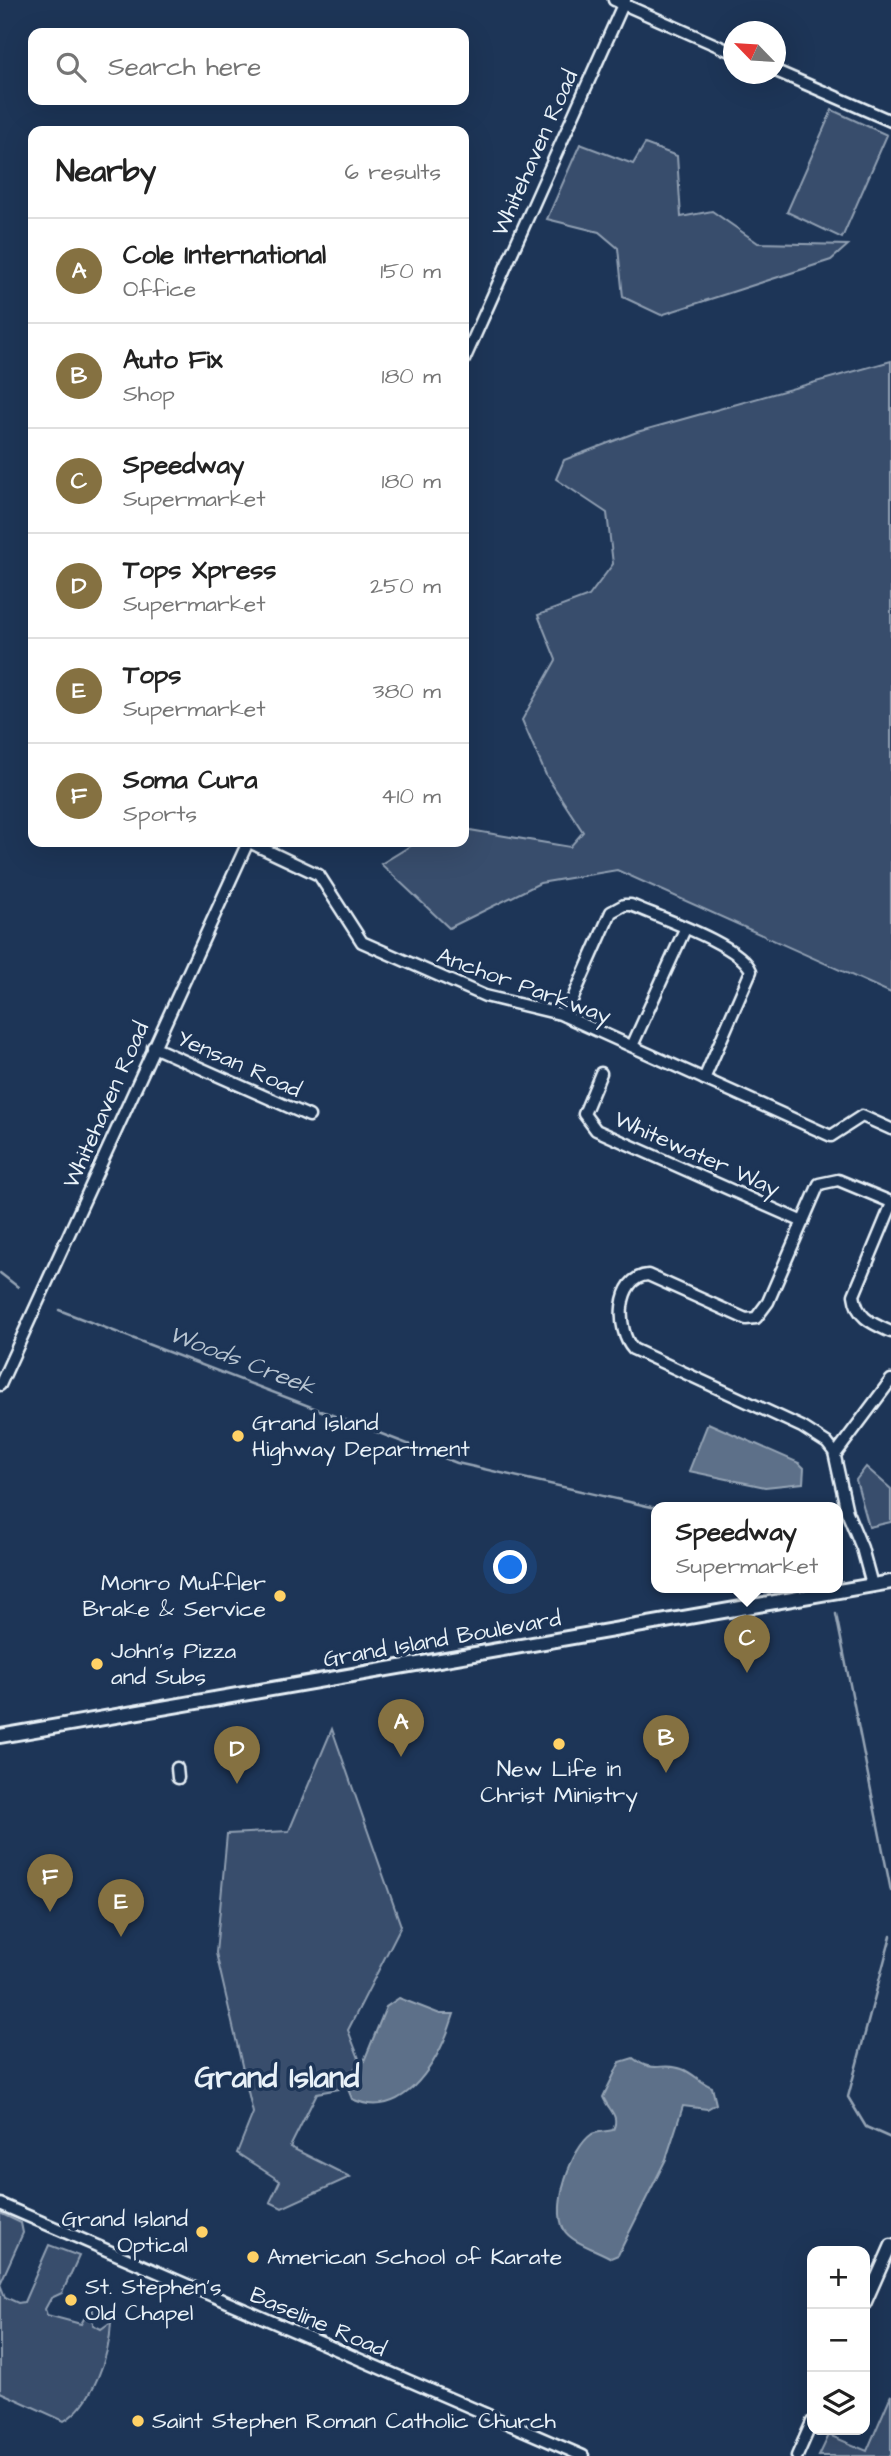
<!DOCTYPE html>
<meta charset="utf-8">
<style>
:root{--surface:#fff;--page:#f2f2f2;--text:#222;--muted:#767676;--line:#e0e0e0;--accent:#857141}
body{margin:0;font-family:"Architects Daughter",sans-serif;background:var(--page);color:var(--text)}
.controls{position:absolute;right:21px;bottom:21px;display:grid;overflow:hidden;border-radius:14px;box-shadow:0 7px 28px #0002}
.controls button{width:63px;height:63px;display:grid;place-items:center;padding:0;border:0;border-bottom:2px solid var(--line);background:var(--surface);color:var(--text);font:35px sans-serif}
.compass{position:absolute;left:723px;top:21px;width:63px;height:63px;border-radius:50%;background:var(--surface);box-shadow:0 7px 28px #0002;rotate:295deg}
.you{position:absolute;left:511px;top:1568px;width:24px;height:24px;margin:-18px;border:5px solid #fff;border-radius:50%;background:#1a73e8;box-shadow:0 0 0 10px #1a73e833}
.badge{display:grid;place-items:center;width:46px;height:46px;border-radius:50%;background:var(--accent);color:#fff;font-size:23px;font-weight:700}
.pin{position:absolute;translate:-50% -58px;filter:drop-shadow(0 2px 4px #0008)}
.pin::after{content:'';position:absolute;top:37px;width:24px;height:21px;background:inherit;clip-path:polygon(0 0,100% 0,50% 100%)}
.popup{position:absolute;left:651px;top:1502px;width:192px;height:91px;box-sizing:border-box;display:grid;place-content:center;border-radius:14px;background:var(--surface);filter:drop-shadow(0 2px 5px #0005);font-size:23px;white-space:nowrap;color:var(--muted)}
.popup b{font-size:26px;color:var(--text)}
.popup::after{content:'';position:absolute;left:50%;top:100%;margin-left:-14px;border:14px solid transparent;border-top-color:var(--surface)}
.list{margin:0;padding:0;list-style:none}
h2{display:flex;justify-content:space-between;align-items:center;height:91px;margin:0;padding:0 28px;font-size:30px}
h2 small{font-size:23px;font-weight:400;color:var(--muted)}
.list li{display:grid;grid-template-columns:46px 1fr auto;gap:21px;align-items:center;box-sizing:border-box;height:105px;padding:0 28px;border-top:2px solid var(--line)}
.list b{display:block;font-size:26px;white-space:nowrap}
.list p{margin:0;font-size:23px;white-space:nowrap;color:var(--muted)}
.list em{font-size:23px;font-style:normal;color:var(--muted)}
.icon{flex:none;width:38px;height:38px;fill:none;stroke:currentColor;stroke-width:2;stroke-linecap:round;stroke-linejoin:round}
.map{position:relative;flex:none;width:891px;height:2456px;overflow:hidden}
.search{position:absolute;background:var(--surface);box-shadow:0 7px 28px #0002;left:28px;top:28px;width:441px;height:77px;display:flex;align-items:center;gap:18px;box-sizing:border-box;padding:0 24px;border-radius:14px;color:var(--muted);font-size:26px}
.panel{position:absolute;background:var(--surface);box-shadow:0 7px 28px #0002;left:28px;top:126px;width:441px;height:721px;border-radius:14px}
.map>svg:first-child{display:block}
.green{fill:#374d6c;stroke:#909fb2;stroke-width:2}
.water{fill:#5d7089;stroke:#95a4b5;stroke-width:2}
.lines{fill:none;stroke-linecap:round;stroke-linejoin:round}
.stream{stroke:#95a4b5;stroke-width:2.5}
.minor-casing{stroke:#e8f1f8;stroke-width:15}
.major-casing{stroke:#e8f1f8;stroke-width:18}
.minor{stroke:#1d3557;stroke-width:10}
.major{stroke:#1d3557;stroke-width:12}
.poi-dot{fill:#ffd166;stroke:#1d3557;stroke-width:2.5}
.labels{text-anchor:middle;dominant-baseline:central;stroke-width:7;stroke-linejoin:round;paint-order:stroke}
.street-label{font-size:23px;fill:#e8f1f8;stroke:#1d3557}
.poi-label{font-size:23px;fill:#e8f1f8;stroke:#1d3557;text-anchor:start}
.water-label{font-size:24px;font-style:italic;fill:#b7c4d1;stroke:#1d3557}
.district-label{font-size:30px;font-weight:bold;fill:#e8f1f8;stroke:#1d3557}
</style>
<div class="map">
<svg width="891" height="2456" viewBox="0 0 891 2456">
<rect width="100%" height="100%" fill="#1d3557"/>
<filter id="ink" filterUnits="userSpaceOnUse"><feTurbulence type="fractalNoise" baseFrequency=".0143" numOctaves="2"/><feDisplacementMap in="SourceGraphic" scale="14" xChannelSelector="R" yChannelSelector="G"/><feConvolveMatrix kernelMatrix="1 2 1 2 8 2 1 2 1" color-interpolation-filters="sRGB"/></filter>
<g filter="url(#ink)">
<g class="green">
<path d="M832,110L887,135L842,238L787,212Z"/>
<path d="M580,144L633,164L645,144L677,156L681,217L712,211L758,243L848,245L831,260L661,315L623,297L618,248L599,232L547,219Z"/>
<path d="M891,361V993L617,870L540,883L449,928L381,864L417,842H464V829L570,847L583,832L546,775L522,720L556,660L538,615L589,596L613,564L607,513L556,479L564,460L637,432Z"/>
<path d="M866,1467L891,1489V1522L869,1527L856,1480Z"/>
<path d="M332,1729L401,1926L348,2030L360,2061L339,2089L317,2093L290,2147L350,2177L282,2208L270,2202L280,2181L237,2153L253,2113L216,1953L227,1834L289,1831Z"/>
<path d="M0,2213L21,2223L23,2233L0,2284L5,2297L18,2303L24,2302L49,2245L79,2256L62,2293L51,2298L45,2309L47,2315L81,2324L89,2310H93V2325L101,2329L111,2322C110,2354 93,2404 64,2421L0,2392Z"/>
<path d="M891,2395V2456H819L829,2435L867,2451Z"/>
</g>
<g class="water">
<path d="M708,1423L799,1463L804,1468L803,1483L765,1487L689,1471Z"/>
<path d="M399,1998L440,2014H454C441,2056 406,2124 352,2099L346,2084L360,2071L386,2007Z"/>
<path d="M633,2058C654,2075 662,2061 682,2069C693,2073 701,2083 712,2087L716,2104L707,2109L683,2106L666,2159L618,2255L611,2258C598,2250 572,2243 564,2230C551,2207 571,2148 592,2134C598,2131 606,2132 613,2130C620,2115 609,2111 603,2097L620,2062Z"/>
</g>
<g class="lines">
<g class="stream">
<path d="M0,1273L18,1287"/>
<path d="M59,1310L457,1463L656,1508"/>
<path d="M836,1614L891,1891"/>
<path d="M891,1936L848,2097L866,2127L891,2138"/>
</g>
<defs>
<g id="minor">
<path d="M614,0L734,53"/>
<path d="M776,71L891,121"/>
<path d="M464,360L625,0"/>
<path d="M249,842L319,875L362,942L485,996L560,1014L831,1136L862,1116L891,1129"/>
<path d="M565,1016L611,912L624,905H631C658,917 742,945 751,971L704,1079"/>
<path d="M632,1046L685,929"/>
<path d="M153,1047L309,1116"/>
<path d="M601,1073L584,1114L596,1130L803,1222"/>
<path d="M891,1206L854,1295C857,1318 871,1323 891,1332"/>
<path d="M0,1385L248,842"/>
<path d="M835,1455L891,1380"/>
<path d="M872,1585L862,1548L847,1512L834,1452L827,1443L802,1427L633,1349C616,1331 616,1277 648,1275L746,1319L756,1318L768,1302L819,1184L838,1180L891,1202"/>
<path d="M177,1768L178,1778"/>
<path d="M0,2204L583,2456"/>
<path d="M865,2304L891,2245"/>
<path d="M797,2456L812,2422"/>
</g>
<path id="major" d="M0,1736L891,1582"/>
</defs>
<use href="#minor" class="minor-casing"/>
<use href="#major" class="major-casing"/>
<use href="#minor" class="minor"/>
<use href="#major" class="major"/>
</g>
</g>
<g class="poi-dot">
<circle cx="238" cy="1436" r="7"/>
<circle cx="280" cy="1596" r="7"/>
<circle cx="97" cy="1664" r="7"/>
<circle cx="559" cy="1744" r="7"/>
<circle cx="202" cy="2232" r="7"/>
<circle cx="253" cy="2257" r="7"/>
<circle cx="71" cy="2300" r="7"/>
<circle cx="138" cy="2421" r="7"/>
</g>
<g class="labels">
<g class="street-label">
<text transform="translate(535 153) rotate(-66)">Whitehaven Road</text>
<text transform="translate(524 986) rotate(20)">Anchor Parkway</text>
<text transform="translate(239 1064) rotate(24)">Yensan Road</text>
<text transform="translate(106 1105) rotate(-66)">Whitehaven Road</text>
<text transform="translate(697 1154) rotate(24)">Whitewater Way</text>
<text transform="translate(442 1639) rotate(-10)">Grand Island Boulevard</text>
<text transform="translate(318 2322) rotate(23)">Baseline Road</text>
</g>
<g class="poi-label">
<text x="252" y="1423">Grand Island<tspan x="252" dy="26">Highway Department</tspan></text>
<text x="266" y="1583" text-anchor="end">Monro Muffler<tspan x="266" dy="26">Brake &amp; Service</tspan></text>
<text x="111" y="1651">John's Pizza<tspan x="111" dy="26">and Subs</tspan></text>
<text x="559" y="1769" text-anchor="middle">New Life in<tspan x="559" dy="26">Christ Ministry</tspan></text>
<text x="188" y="2219" text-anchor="end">Grand Island<tspan x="188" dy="26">Optical</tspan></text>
<text x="267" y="2257">American School of Karate</text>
<text x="85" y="2287">St. Stephen's<tspan x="85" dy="26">Old Chapel</tspan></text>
<text x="152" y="2421">Saint Stephen Roman Catholic Church</text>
</g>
<g class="water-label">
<text transform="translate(242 1361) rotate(21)">Woods Creek</text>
</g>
<g class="district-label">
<text x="277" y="2078">Grand Island</text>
</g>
</g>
</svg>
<div class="controls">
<button>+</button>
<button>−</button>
<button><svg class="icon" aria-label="layers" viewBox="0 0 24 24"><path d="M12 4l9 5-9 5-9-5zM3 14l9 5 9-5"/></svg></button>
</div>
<svg class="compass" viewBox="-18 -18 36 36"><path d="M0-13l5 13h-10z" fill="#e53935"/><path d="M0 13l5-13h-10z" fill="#767676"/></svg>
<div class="you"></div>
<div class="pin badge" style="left:401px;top:1757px">A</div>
<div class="pin badge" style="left:666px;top:1773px">B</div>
<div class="pin badge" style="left:747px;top:1673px">C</div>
<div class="popup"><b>Speedway</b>Supermarket</div>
<div class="pin badge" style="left:237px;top:1784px">D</div>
<div class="pin badge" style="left:121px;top:1937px">E</div>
<div class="pin badge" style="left:50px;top:1912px">F</div>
<div class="search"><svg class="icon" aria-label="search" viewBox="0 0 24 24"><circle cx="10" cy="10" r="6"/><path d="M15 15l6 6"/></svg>Search here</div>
<section class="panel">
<h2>Nearby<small>6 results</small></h2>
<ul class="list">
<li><span class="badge">A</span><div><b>Cole International</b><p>Office</p></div><em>150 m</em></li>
<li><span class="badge">B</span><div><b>Auto Fix</b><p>Shop</p></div><em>180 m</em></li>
<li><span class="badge">C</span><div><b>Speedway</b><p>Supermarket</p></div><em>180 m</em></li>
<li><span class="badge">D</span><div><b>Tops Xpress</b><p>Supermarket</p></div><em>250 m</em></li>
<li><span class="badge">E</span><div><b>Tops</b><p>Supermarket</p></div><em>380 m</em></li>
<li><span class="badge">F</span><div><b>Soma Cura</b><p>Sports</p></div><em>410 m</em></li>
</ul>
</section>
</div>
